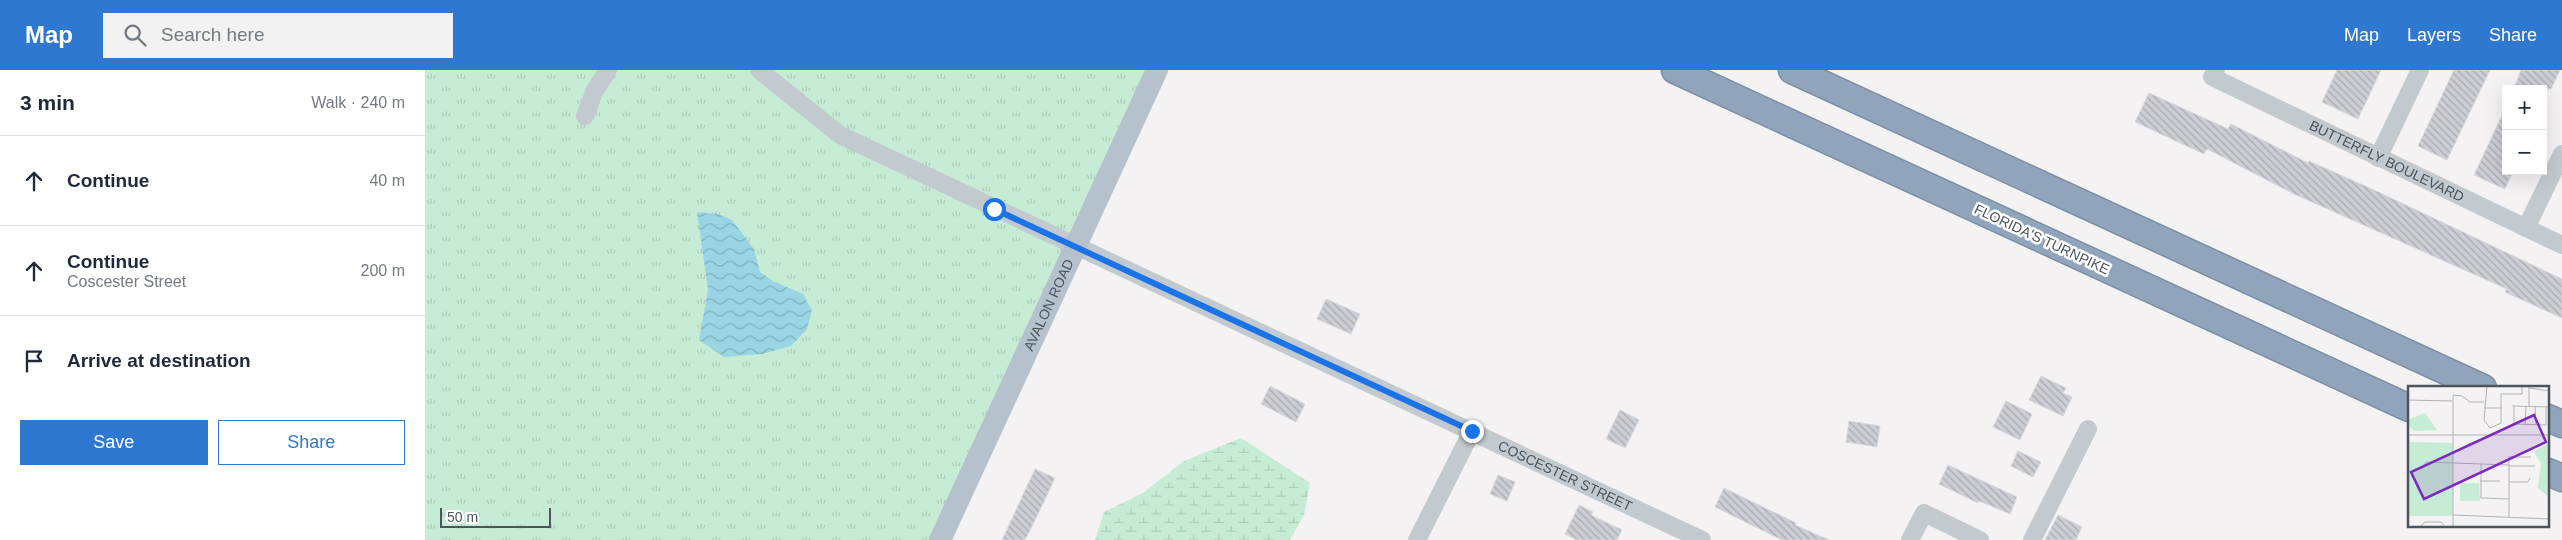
<!DOCTYPE html>
<meta charset="utf-8">
<style>
:root{--surface:#fff;--page:#f2f2f3;--text:#1f2937;--muted:#747a83;--line:#e0e1e3;--accent:#2f78d1}
body{margin:0;font-family:Helvetica,sans-serif;background:var(--page);color:var(--text)}
.controls{position:absolute;right:15px;top:15px;display:grid;overflow:hidden;border-radius:0px;box-shadow:0 5px 20px #0002}
.controls button{width:45px;height:45px;display:grid;place-items:center;padding:0;border:0;border-bottom:1px solid var(--line);background:var(--surface);color:var(--text);font:25px sans-serif}
.scale{position:absolute;left:15px;bottom:12px;width:111px;box-sizing:border-box;padding-left:5px;border:2px solid #4c555e;border-top:0;font-size:14px;line-height:18px;white-space:nowrap;color:#4c555e;-webkit-text-stroke:4px #fff;paint-order:stroke}
.stop{position:absolute;width:15px;height:15px;margin:-11px;border:4px solid #1a73e8;border-radius:50%;background:#fff}
.stop.end{background:#1a73e8;border-color:#fff;box-shadow:0 1px 5px #0008}
.list{margin:0;padding:0;list-style:none}
h2{display:flex;justify-content:space-between;align-items:center;height:65px;margin:0;padding:0 20px;font-size:21px}
h2 small{font-size:16px;font-weight:400;color:var(--muted)}
.list li{display:grid;grid-template-columns:32px 1fr auto;gap:15px;align-items:center;box-sizing:border-box;height:90px;padding:0 20px;border-top:1px solid var(--line)}
.list b{display:block;font-size:19px;white-space:nowrap}
.list p{margin:0;font-size:16px;white-space:nowrap;color:var(--muted)}
.list em{font-size:16px;font-style:normal;color:var(--muted)}
.actions{display:flex;gap:10px;padding:15px 20px}
.actions a{flex:1;padding:11px 0;border:1px solid var(--accent);border-radius:0px;text-align:center;font-size:18px;color:var(--accent)}
.actions .main{background:var(--accent);color:#fff}
.icon{flex:none;width:28px;height:28px;fill:none;stroke:currentColor;stroke-width:2;stroke-linecap:round;stroke-linejoin:round}
.map{position:relative;flex:none;width:2137px;height:470px;overflow:hidden}
header{display:flex;align-items:center;gap:30px;box-sizing:border-box;height:70px;padding:0 25px;background:var(--accent);color:#fff}
header strong{font-size:24px}
nav{display:flex;gap:28px;margin-inline-start:auto;font-size:18px}
.search{width:350px;height:45px;background:var(--page);display:flex;align-items:center;gap:12px;box-sizing:border-box;padding:0 18px;border-radius:0px;color:var(--muted);font-size:19px}
main{display:flex}
aside{flex:1;background:var(--surface)}
.map>svg:first-child{display:block}
.wetland{fill:url(#wetland-marsh)}
.park{fill:url(#park-tufts)}
.water{fill:url(#water-waves)}
.building{fill:url(#building-back-hatch);stroke:#d7d9dc}
.lines{fill:none;stroke-linecap:round;stroke-linejoin:round}
.highway-casing{stroke:#7b90a6;stroke-width:29}
.minor{stroke:#c2c9cf;stroke-width:18}
.major{stroke:#b5c2cd;stroke-width:22}
.highway{stroke:#90a5bb;stroke-width:26}
.route{stroke:#1a73e8;stroke-width:6}
.labels{text-anchor:middle;dominant-baseline:central;stroke-width:5;stroke-linejoin:round;paint-order:stroke}
.street-label{font-size:14px;fill:#4c555e;stroke:#fff}
.inset-road{fill:none;stroke:#b1b3b7;stroke-width:1}
.view{fill:#7b2cbf;fill-opacity:0.15;stroke:#7b2cbf;stroke-width:2.5}
.inset-edge{fill:none;stroke:#4c555e;stroke-width:2.5}
</style>
<header>
<strong>Map</strong>
<div class="search"><svg class="icon" aria-label="search" viewBox="0 0 24 24"><circle cx="10" cy="10" r="6"/><path d="M15 15l6 6"/></svg>Search here</div>
<nav><a>Map</a><a>Layers</a><a>Share</a></nav>
</header>
<main>
<aside>
<h2>3 min<small>Walk · 240 m</small></h2>
<ul class="list">
<li><svg class="icon" aria-label="ahead" viewBox="0 0 24 24"><path d="M12 20V5M6 11l6-6 6 6"/></svg><div><b>Continue</b></div><em>40 m</em></li>
<li><svg class="icon" aria-label="ahead" viewBox="0 0 24 24"><path d="M12 20V5M6 11l6-6 6 6"/></svg><div><b>Continue</b><p>Coscester Street</p></div><em>200 m</em></li>
<li><svg class="icon" aria-label="arrive" viewBox="0 0 24 24"><path d="M6 21V4h12l-3 4 3 4H6"/></svg><div><b>Arrive at destination</b></div></li>
</ul>
<div class="actions"><a class="main">Save</a><a>Share</a></div>
</aside>
<div class="map">
<svg width="2137" height="470" viewBox="0 0 2137 470">
<defs>
<pattern id="wetland-marsh" width="20" height="14" patternUnits="userSpaceOnUse" patternTransform="scale(1.25)"><rect width="20" height="14" fill="#c7ecd5"/><path d="M1 5h8M5 5V1M11 12h8M15 12V8" fill="none" stroke="#adccb9"/></pattern>
<pattern id="park-tufts" width="24" height="20" patternUnits="userSpaceOnUse" patternTransform="scale(1.25)"><rect width="24" height="20" fill="#c7ecd5"/><path d="M3 7l-1-3M5 7V3M7 7l1-3M15 17l-1-3M17 17v-4M19 17l1-3" fill="none" stroke="#adccb9"/></pattern>
<pattern id="water-waves" width="16" height="10" patternUnits="userSpaceOnUse" patternTransform="scale(1.25)"><rect width="16" height="10" fill="#99d5e4"/><path d="M0 5q4-4 8 0t8 0" fill="none" stroke="#7fb0bc"/></pattern>
<pattern id="building-back-hatch" width="6" height="6" patternUnits="userSpaceOnUse" patternTransform="scale(1.25)"><rect width="6" height="6" fill="#cdced4"/><path d="M-1 5l2 2M0 0l6 6M5-1l2 2" fill="none" stroke="#a9aaaf"/></pattern>
</defs>
<rect width="100%" height="100%" fill="#f4f2f2"/>
<path class="wetland" d="M816,368L885,413L879,445L865,470H670L679,442L718,423L759,391Z"/>
<path class="park" d="M0,0H732L515,470H0Z"/>
<path class="water" d="M272,142L293,144L307,150L329,179L335,202L348,211L378,224L387,240L382,259L366,276L337,284L299,287L274,270L283,220Z"/>
<g class="building">
<path d="M1912,0H1956L1933,49L1897,32Z"/>
<path d="M2029,0H2065L2022,90L1993,76Z"/>
<path d="M2096,0H2135L2126,19H2089Z"/>
<path d="M1724,23L1803,59L1806,54L1883,93L1884,91L1947,119L2137,209V248L2080,222L2082,219L1869,124L1782,79L1779,84L1710,52Z"/>
<path d="M2081,37V101H2088L2080,119L2049,105Z"/>
<path d="M901,229L935,244L926,264L892,249Z"/>
<path d="M1616,306L1641,318L1638,323L1647,327L1638,346L1604,330Z"/>
<path d="M845,316L880,334L871,352L836,334Z"/>
<path d="M1581,331L1607,344L1595,370L1568,357Z"/>
<path d="M1195,340L1214,350L1200,378L1181,369Z"/>
<path d="M1424,351L1455,356L1452,377L1421,372Z"/>
<path d="M1593,381L1616,392L1608,407L1586,396Z"/>
<path d="M1523,395L1592,427L1585,444L1554,431L1553,433L1514,414Z"/>
<path d="M610,399L630,408L614,442L600,470H577Z"/>
<path d="M1073,405L1090,412L1082,431L1065,424Z"/>
<path d="M1299,418L1371,453L1370,455L1404,470H1357L1290,437Z"/>
<path d="M1154,435L1168,442L1166,445L1197,460L1192,470H1152L1140,464Z"/>
<path d="M1633,445L1657,457L1651,470H1620Z"/>
</g>
<g class="lines">
<defs>
<g id="highway">
<path d="M1250,0L1984,338"/>
<path d="M1367,0L2058,318"/>
<path d="M2123,348L2137,354"/>
<path d="M2123,402L2137,408"/>
</g>
</defs>
<use href="#highway" class="highway-casing"/>
<g class="minor">
<path id="s1" d="M334,0L415,65L1277,470"/>
<path id="s2" d="M1791,0L1787,7L2137,175"/>
<path d="M160,46L170,20L183,0"/>
<path d="M1953,88L1995,0"/>
<path d="M2101,158L2137,84"/>
<path d="M992,470L1047,361"/>
<path d="M1485,470L1499,443L1555,470"/>
<path d="M1607,470L1663,359"/>
</g>
<path class="major" id="s3" d="M515,470L732,0"/>
<use href="#highway" class="highway"/>
</g>
<g class="lines">
<path class="route" d="M569,139L1047,361"/>
</g>
<g class="labels">
<g class="street-label">
<text stroke="none"><textPath href="#s2" startOffset="202">BUTTERFLY BOULEVARD</textPath></text>
<text transform="translate(1617 169) rotate(25)">FLORIDA'S TURNPIKE</text>
<text stroke="none"><textPath href="#s3" startOffset="259">AVALON ROAD</textPath></text>
<text stroke="none"><textPath href="#s1" startOffset="905">COSCESTER STREET</textPath></text>
</g>
</g>
<g transform="translate(1983 316)">
<rect width="141" height="141" fill="#f4f2f2"/>
<path d="M17,27L29,44L6,45L0,39L1,33ZM141,56H142L141,112L130,102L133,77L126,66Z" fill="#c7ecd5"/>
<path d="M0,56L45,57V130H0ZM52,97H71L72,115H52Z" fill="#c7ecd5"/>
<path class="inset-road" d="M79,0L76,34L82,42L93,37V8H114V0M121,2L142,5M45,9L54,10L62,16H76M45,10V141M0,14L44,15M104,20L142,21M121,20V1M127,20L128,39M106,21V38L138,39V21M76,22H94M117,39L118,20M0,49H142M73,78V112L101,113M101,80H127M13,84L18,76L101,79M72,95H92M101,96H120L122,92M45,129L142,133M101,131V71H123M12,141L17,136H33L37,141"/>
<path class="view" d="M126,29L138,56L16,113L3,86Z"/>
<rect width="141" height="141" class="inset-edge"/>
</g>
</svg>
<div class="controls">
<button>+</button>
<button>−</button>
</div>
<div class="scale">50 m</div>
<div class="stop" style="left:569px;top:139px"></div>
<div class="stop end" style="left:1047px;top:361px"></div>
</div>
</main>
